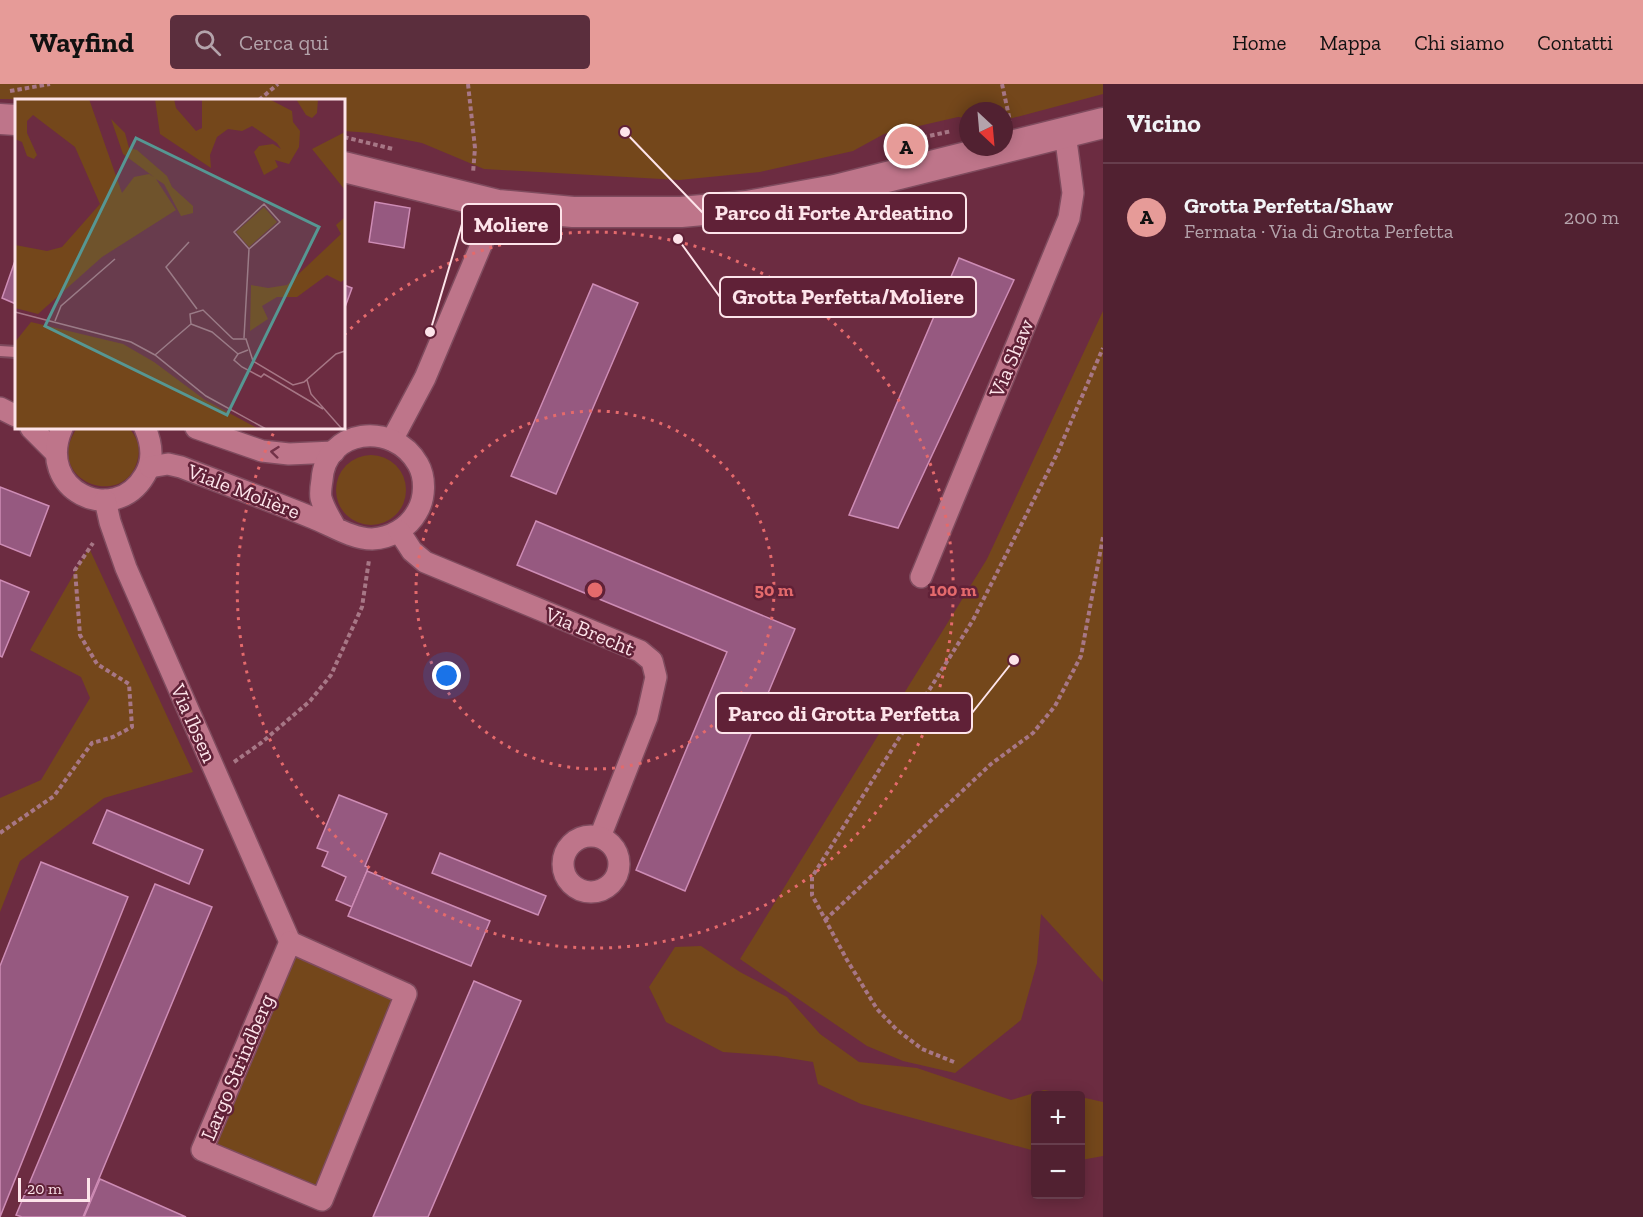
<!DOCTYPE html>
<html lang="it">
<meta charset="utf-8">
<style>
:root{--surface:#512131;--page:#5b2e3d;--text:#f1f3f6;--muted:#b4a3ab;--line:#673e4d;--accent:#e69b98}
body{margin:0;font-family:"Zilla Slab",serif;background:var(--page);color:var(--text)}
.controls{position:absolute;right:18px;bottom:18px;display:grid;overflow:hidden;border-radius:6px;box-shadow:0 3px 15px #0003}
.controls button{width:54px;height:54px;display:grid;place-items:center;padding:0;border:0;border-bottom:2px solid var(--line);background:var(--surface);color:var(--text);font:30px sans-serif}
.compass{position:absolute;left:959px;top:18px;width:54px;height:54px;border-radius:50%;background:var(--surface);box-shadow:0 3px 15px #0003;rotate:154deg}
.scale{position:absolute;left:18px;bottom:15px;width:72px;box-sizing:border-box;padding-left:6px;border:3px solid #fde4ea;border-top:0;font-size:16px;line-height:21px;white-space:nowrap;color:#fde4ea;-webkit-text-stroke:4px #602137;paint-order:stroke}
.you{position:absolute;left:447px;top:592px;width:21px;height:21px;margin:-15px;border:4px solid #fff;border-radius:50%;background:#1a73e8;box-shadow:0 0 0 9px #1a73e833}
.badge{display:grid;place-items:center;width:39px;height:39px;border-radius:50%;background:var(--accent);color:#111;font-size:20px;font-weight:700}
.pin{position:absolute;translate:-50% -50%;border:3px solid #fff;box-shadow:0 2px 6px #0006}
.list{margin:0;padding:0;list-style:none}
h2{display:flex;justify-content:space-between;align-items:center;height:78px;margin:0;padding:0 24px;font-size:26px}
h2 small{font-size:20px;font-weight:400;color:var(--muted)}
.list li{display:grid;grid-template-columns:39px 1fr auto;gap:18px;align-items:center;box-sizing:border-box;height:108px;padding:0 24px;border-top:2px solid var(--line)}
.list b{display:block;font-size:22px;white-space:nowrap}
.list p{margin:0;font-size:20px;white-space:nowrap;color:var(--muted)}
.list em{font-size:20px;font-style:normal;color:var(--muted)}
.icon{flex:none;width:33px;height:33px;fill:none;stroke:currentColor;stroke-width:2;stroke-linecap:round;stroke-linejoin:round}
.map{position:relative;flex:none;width:1103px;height:1133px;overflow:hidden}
header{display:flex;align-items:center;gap:36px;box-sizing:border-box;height:84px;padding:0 30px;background:var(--accent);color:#111}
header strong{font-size:28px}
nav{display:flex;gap:33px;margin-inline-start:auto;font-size:21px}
.search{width:420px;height:54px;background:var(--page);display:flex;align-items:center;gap:15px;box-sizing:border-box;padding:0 21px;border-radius:6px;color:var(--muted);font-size:22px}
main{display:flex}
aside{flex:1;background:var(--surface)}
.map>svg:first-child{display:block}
.green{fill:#74471b}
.building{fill:#965980;stroke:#ce8cb5;stroke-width:1.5}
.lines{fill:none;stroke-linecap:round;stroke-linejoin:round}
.lane-casing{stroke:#7f4b5e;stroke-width:14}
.street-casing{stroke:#7f4b5e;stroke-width:24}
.secondary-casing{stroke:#7f4b5e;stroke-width:33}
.path{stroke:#a77786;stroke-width:4;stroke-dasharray:4.5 3;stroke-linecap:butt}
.lane{stroke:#be758a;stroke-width:10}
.street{stroke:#be758a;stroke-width:21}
.secondary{stroke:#be758a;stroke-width:30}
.oneway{stroke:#733248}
.ring{fill:none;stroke:#e46a6c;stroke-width:3;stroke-dasharray:3 6}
.labels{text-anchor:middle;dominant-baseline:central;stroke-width:5;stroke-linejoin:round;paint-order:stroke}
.street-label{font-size:21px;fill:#fde4ea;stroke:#602137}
.inset-road{fill:none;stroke:#a67685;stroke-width:1.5}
.view{fill:#569793;fill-opacity:0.15;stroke:#569793;stroke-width:3}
.inset-edge{fill:none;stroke:#fde4ea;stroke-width:3}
.centre{fill:#e46a6c;stroke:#602137;stroke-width:3}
.ring-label{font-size:18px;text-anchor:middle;font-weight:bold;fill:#e46a6c;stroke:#602137;stroke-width:5;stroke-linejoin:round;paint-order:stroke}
.leader{fill:none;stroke:#fde4ea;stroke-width:2}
.callout-dot{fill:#fde4ea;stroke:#602137;stroke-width:2}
.callout{fill:#602137;stroke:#fde4ea;stroke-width:2}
.callout-label{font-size:22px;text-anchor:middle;font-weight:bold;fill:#fde4ea}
</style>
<header>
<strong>Wayfind</strong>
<div class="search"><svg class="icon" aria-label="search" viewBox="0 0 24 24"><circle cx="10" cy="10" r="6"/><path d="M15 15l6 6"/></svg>Cerca qui</div>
<nav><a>Home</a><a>Mappa</a><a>Chi siamo</a><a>Contatti</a></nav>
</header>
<main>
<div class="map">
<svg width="1103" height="1133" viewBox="0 0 1103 1133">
<rect width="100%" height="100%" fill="#6c2c41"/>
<g class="green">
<path d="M0,0H1103V10L1009,35H1004V27H968V34L958,33L884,50L853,67L760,88L679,96L484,85L422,59L371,49L344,47V16H61L0,15Z"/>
<path d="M1103,227V898L1041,830L1037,879L1021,936L955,989L903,977L867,962L740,875L987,475Z"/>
<path d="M77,344H129C138,354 141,365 137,378C122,427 42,395 77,344Z"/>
<circle cx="371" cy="406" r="35"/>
<path d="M89,464L193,688L104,714L20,777L0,828V714L41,696L90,614L81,593L30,566Z"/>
<path d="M701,862L740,888L787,913L820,950L859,978L917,984L1011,1016L1044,1006L1072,1011L1036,1012L1035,1067L861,1020L818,1000L813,978L776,972L723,968L666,938L649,903L675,863Z"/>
<path d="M294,871L393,914L315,1104L216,1060Z"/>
<path d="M1081,1013L1103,1018V1072L1081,1076Z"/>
</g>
<g class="building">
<path d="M375,118L410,124L404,164L369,158Z"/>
<path d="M16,174V220L2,214Z"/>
<path d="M959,174L1014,196L898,444L849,431Z"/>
<path d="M593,200L638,219L556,410L511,392Z"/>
<path d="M344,201L352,204L344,226Z"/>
<path d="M0,403L49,422L30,472L0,460Z"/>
<path d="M536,437L795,545L685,807L636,786L727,568L517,481Z"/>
<path d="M0,496L29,508L2,573L0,572Z"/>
<path d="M339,711L387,730L365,782L368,783L367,787L352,823L336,816L346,793L322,782L328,768L317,764Z"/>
<path d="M107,726L203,766L189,800L93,759Z"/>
<path d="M440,769L546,812L538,831L432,789Z"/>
<path d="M41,778L128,813L0,1133V882Z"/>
<path d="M367,787L490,837L471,882L348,832Z"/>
<path d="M155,800L212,823L83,1133H22L16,1131Z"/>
<path d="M474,897L521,917L428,1133H373Z"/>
<path d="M100,1095L186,1133H84Z"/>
</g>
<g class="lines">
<defs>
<path id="lane" d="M0,267L16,268"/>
<g id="street">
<path d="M0,324L16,332"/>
<path d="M31,344L55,368"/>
<path d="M62,344C35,406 114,444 145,391C154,376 152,360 145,344"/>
<path d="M196,344L262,367L289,370L334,368"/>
<path d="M392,356L425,294L498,121"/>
<path d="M150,383L168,380L181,383C225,400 269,416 313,434C331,441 352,455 372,455C391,454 408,444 417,428C425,415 426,394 418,380C393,336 325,345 322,396C321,402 320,409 321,414C324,425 330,434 335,443"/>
<path d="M105,416L110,438L126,484L290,858"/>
<path d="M399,447L412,467L425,478L640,567L652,577L656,593L647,633L600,753"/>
<path d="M921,493L1069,134L1073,109L1065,49"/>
<circle cx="591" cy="780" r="28"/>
<path d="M290,858L406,910L322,1116L202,1066Z"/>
</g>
<g id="secondary">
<path d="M0,35L16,36"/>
<path d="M344,83L498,121L573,128H681L747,122L835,106L1103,39"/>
</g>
</defs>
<use href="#lane" class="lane-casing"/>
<use href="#street" class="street-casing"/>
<use href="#secondary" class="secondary-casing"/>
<g class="path">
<path d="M468,0L475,64L473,89"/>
<path d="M1002,0L1010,37"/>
<path d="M10,7L50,0"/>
<path d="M259,16L278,0"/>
<path d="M344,53L393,65"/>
<path d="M887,64L901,58L952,47"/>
<path d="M234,678L261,659L310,617L331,591L362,523L369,476"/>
<path d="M0,749L54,712L92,659L113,653L132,643L129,600L97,580L80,551L75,486L93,459"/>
<path d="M825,836L991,680L1033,649L1055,622L1081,572L1103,453"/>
<path d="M954,978L922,965L896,945L877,925L847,876L812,811V793L973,536L1057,370L1103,264"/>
</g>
<use href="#lane" class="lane"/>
<use href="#street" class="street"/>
<use href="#secondary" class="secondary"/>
</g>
<defs><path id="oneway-chevron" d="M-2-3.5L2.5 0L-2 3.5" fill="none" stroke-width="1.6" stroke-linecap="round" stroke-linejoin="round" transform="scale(1.5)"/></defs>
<use class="oneway" href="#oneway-chevron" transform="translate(275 368) rotate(-174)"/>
<g class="ring">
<circle cx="595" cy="506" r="179"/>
<path d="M344 251A358 358 0 1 1 275 346"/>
</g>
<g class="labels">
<g class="street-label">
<text transform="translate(1011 274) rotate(-67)">Via Shaw</text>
<text transform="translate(244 407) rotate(21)">Viale Molière</text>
<text transform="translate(590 547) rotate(23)">Via Brecht</text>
<text transform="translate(194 639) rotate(66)">Via Ibsen</text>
<text transform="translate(237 983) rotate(-67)">Largo Strindberg</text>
</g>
</g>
<g transform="translate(15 15)">
<rect width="330" height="330" fill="#6c2c41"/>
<path d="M0,0H74L107,94L119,78L134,75L139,78L108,55L96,20L110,34L114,49L122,51L152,77L157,88L178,107V114L166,117L149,85L141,80L161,111L87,158L23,215L0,209V146L32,152L47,148L85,105L60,48L18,16L12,22V34L22,56L19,60L12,57L7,43L0,40ZM140,0H159L161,9L181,32L187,29V0H254L277,12L278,23L285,32L284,48L274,65L260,61L263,68L249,76L239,53L244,47L258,45L266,50L262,44L237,27L227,32L213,30L202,38L195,56L196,69L145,35ZM281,0H303L302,14L297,19L291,16ZM330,33V91L297,50ZM249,108L262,123L234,148L221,133ZM330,118V180L326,183L312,176L282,198H262L247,207L253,220L235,232L236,186L253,189L272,186L326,135L321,126ZM16,223L108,245L139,263L190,301L244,330H0V243Z" fill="#74471b"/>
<path class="inset-road" d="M249,105L265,123L234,150L219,133ZM174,143L151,168L182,210M0,213L116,243L140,256L191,297L251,330M40,222L46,207L100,160M176,225L175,215L188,211L218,240M176,225L197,233L223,255L233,251M229,239L234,150M218,240H231L238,262L278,286L289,283L321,255L330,252M223,255L219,261L227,268L246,278L249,275L308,310M140,256L176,225M292,281L296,295L327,330"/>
<path class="view" d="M121,39L304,128L212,316L30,227Z"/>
<rect width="330" height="330" class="inset-edge"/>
</g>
<circle cx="595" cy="506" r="9" class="centre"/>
<g class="ring-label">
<text x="774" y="512">50 m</text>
<text x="953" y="512">100 m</text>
</g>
<path class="leader" d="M625 48L703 129M430 248L462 140M678 155L720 213M1014 576L972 629"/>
<g class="callout-dot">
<circle cx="625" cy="48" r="6"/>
<circle cx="430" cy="248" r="6"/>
<circle cx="678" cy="155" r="6"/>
<circle cx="1014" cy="576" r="6"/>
</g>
<g class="callout">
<rect x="703" y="109" width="263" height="40" rx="6"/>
<rect x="462" y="120" width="99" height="40" rx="6"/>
<rect x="720" y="193" width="256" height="40" rx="6"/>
<rect x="716" y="609" width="256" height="40" rx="6"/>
</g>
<g class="callout-label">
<text x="834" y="136">Parco di Forte Ardeatino</text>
<text x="511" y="148">Moliere</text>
<text x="848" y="220">Grotta Perfetta/Moliere</text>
<text x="844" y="637">Parco di Grotta Perfetta</text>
</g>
</svg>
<div class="controls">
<button>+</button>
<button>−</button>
</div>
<svg class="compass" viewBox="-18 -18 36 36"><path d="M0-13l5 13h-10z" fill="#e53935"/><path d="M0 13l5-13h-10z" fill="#b4a3ab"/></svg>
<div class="scale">20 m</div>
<div class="you"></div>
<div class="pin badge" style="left:906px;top:62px">A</div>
</div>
<aside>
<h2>Vicino<small></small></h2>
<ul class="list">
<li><span class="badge">A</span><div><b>Grotta Perfetta/Shaw</b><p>Fermata · Via di Grotta Perfetta</p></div><em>200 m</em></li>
</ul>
</aside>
</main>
